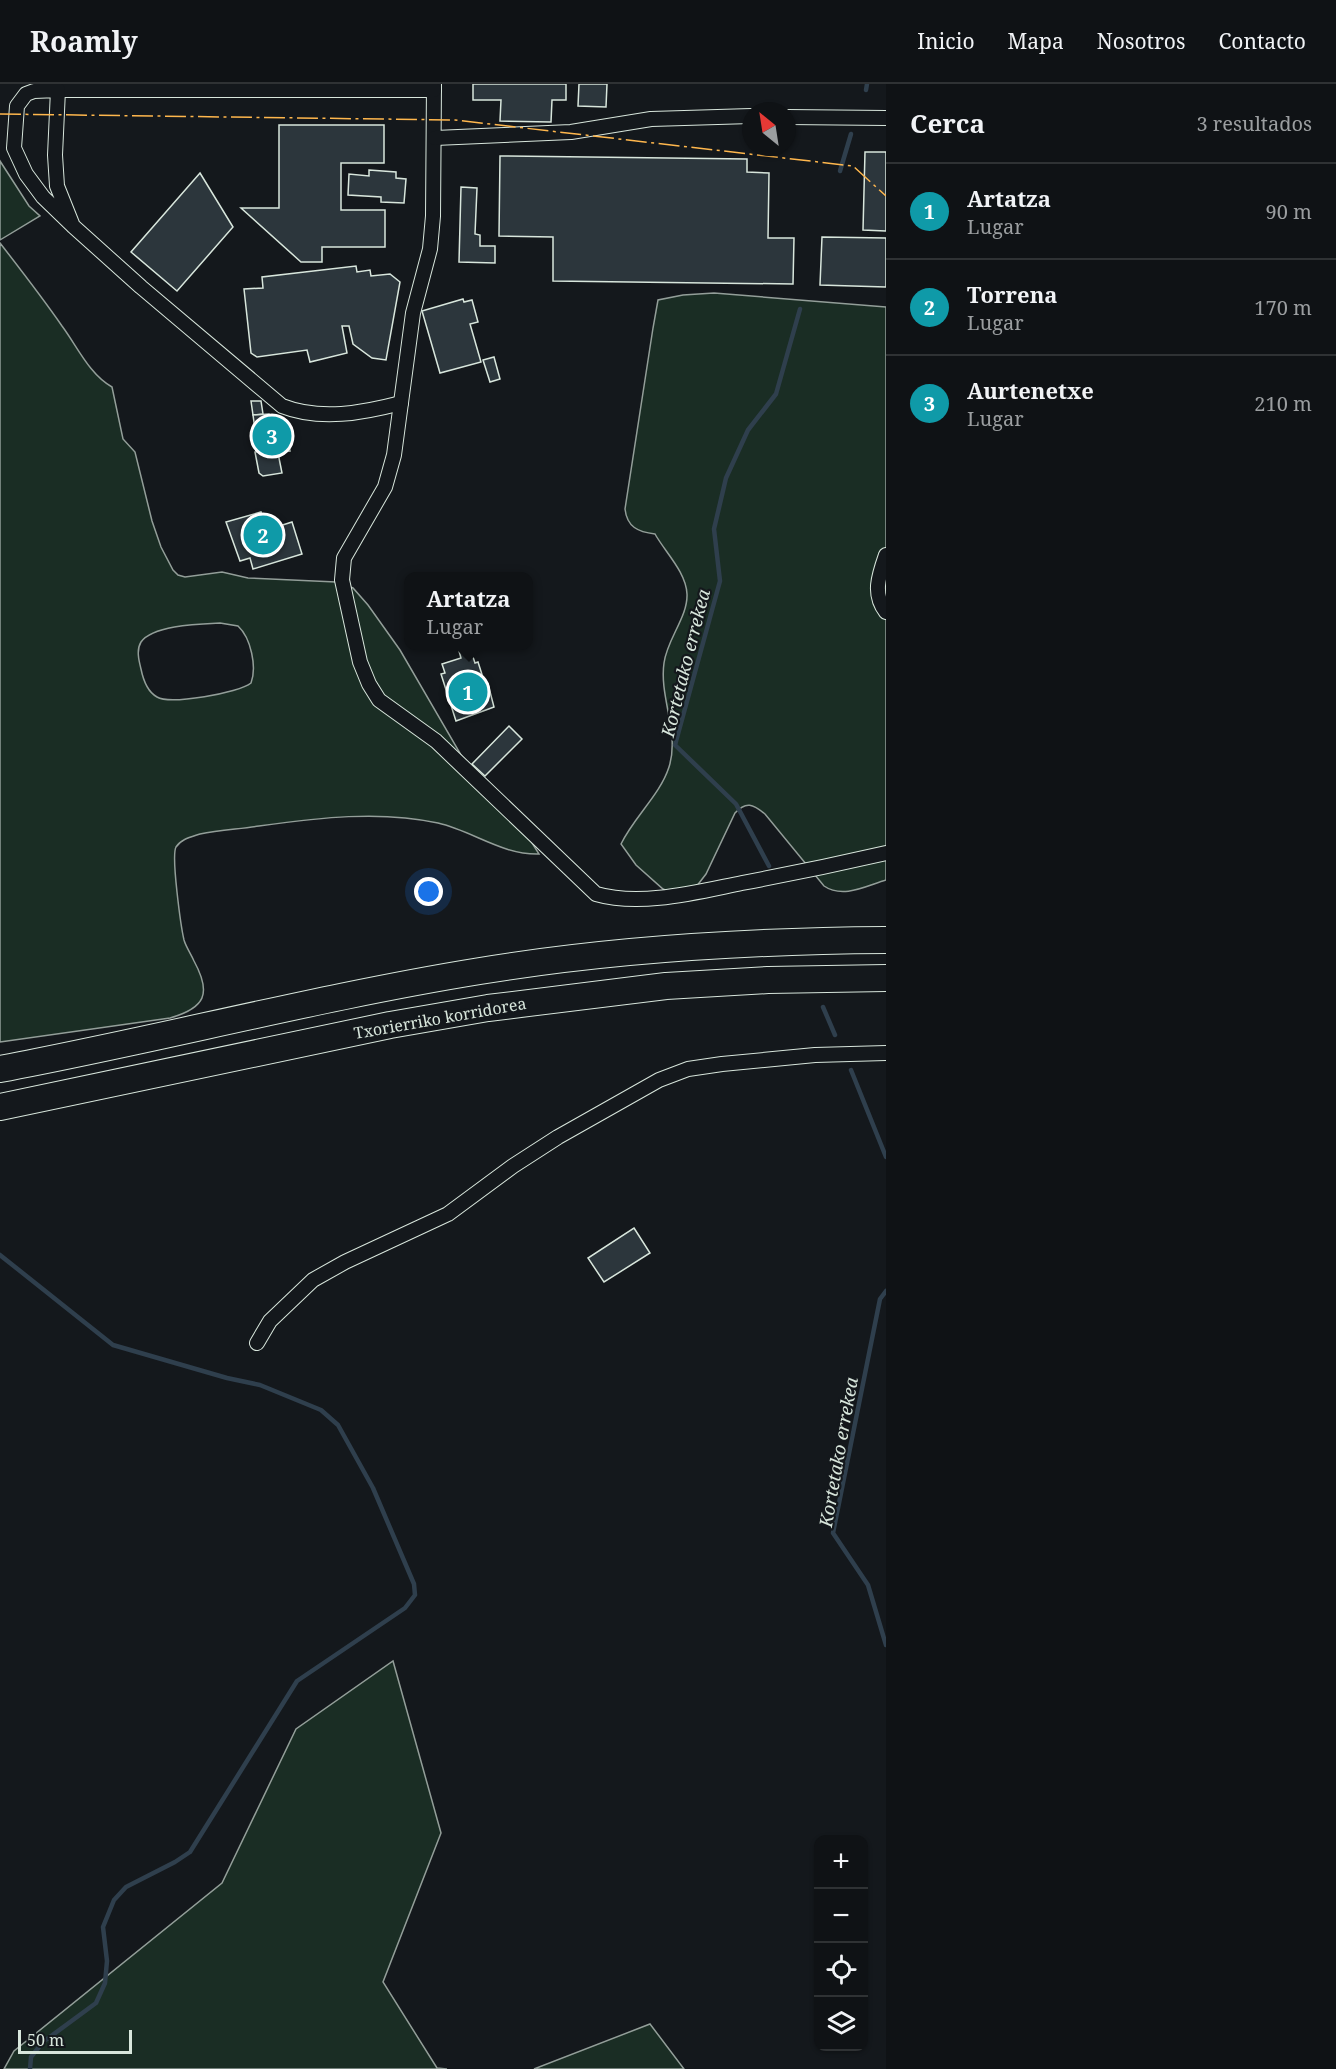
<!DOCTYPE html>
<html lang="es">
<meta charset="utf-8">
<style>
:root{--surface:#0f1215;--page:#181b1e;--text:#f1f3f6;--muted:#9b9ea0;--line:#2f3234;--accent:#ffb74d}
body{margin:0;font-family:"Noto Serif",serif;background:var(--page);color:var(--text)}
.controls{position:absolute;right:18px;bottom:18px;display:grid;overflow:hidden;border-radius:12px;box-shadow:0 2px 4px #0004}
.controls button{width:54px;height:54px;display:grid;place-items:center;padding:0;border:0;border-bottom:2px solid var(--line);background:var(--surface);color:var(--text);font:30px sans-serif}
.compass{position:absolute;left:742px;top:18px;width:54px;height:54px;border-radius:50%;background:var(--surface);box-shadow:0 2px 4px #0004;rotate:330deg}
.scale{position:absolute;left:18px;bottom:15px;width:114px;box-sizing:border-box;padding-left:6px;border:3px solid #d8e6dc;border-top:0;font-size:16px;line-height:21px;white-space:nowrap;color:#d8e6dc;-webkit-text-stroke:4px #14181c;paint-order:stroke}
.you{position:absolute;left:429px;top:808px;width:21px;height:21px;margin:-15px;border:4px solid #fff;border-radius:50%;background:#1a73e8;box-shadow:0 0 0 9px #1a73e833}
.badge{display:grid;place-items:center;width:39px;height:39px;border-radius:50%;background:var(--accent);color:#fff;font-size:20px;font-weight:700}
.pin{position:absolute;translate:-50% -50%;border:3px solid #fff;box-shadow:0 2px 6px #0006}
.popup{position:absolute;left:404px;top:488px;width:129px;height:78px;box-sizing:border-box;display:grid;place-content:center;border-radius:12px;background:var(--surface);filter:drop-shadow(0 2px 4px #0005);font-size:20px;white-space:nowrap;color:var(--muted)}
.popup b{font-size:22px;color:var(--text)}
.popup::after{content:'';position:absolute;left:50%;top:100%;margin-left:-12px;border:12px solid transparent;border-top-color:var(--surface)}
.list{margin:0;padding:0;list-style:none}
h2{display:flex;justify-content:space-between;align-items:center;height:78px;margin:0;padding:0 24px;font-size:26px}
h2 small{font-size:20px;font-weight:400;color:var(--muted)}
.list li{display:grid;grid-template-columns:39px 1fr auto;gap:18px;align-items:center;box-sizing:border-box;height:96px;padding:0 24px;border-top:2px solid var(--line)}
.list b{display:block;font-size:22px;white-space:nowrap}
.list p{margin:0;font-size:20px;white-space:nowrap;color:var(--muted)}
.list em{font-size:20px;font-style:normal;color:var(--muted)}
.icon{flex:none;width:33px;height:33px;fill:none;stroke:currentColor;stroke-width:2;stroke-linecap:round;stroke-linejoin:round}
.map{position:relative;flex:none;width:886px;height:1985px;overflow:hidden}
header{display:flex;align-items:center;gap:36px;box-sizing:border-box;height:84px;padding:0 30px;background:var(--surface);border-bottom:2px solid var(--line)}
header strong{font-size:28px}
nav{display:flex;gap:33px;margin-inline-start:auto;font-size:21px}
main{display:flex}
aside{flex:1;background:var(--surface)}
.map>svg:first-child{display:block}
.green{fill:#1a2d24;stroke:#939e99;stroke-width:1.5;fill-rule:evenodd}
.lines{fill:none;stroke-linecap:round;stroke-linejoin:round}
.stream{stroke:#2f3f4d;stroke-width:4.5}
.building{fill:#2c363c;stroke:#d8e6dc;stroke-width:1.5}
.minor-casing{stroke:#d8e6dc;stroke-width:16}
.motorway-casing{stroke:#d8e6dc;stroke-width:28}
.minor{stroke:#14181c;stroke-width:14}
.motorway{stroke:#14181c;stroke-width:26}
.power{stroke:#ffb74d;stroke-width:1.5;stroke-dasharray:21 4.5 3 4.5;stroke-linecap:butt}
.labels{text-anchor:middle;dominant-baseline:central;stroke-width:4.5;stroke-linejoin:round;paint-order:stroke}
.street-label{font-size:16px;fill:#d8e6dc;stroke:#14181c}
.water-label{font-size:18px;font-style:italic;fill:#d8e6dc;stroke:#14181c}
</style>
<header>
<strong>Roamly</strong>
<nav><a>Inicio</a><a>Mapa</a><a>Nosotros</a><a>Contacto</a></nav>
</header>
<main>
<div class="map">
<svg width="886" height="1985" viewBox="0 0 886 1985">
<rect width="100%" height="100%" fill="#14181c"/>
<g class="green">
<path d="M0,77L29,122L40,132L0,156Z"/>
<path d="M0,159C21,186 42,213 62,242C77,262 89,290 112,303L123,355L135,368L152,437L161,463L173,486L178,491L185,493L222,488L248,494L336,498L353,504L368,521L400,566L468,683L524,746L539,770C502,771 473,747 438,739C379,726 318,734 259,742C240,745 220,746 200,750C191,753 181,755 176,763C171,772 181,843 184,856C186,863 191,870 194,877C212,910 205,924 170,934L0,958ZM220,539L238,542C251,554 257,583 251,599C239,609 170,621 157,613C148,608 143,595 141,585C139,577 136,566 141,558C153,541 200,540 220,539Z"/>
<path d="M714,209L886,223V796C866,802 843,815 824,802L765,730C753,720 746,717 735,729L706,790L696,803L672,809L663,805L636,781L621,760C634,733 660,711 669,683C680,649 659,613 664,579C667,555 688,533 687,510C686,488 665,468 655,450C638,448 627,443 625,425L653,244L658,216L683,211Z"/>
<path d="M393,1577L441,1749L383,1898L437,1984L447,1985H4L14,1967L222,1799L296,1645Z"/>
<path d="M650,1940L684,1985H534Z"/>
</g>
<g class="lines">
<g class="stream">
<path d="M866,6L867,0"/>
<path d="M840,87L851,50"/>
<path d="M769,782L736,720L675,661L720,497L714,445L726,394L748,346L776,310L800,225"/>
<path d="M823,923L835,951"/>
<path d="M851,986L886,1073"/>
<path d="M0,1171L113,1261L227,1294L260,1301L321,1326L338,1341L373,1404L414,1500L415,1511L405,1524L297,1597L190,1768L175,1778L126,1803L114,1816L103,1843L107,1877L105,1899L96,1919L43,1958L31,1973L30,1985"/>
<path d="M886,1207L880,1215L833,1449L868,1501L886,1561"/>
</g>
</g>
<g class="building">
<path d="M473,0H566V16H552L551,38L500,37L501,16H473Z"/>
<path d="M579,0H607L606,23L578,22Z"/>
<path d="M279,41H384V79H341V126H385V163H322V178H301L241,124H279Z"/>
<path d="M865,68H886V147L863,146Z"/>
<path d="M500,72L747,75V88L769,89L768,154H794L793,200L553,197V153L499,152Z"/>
<path d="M369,86L396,88V94L406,95L404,119L381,118V113L348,111L349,90L369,92Z"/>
<path d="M200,89L233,143L177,207L131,168Z"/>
<path d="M461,103L477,104L475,150L480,151V162H495V179L459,178Z"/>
<path d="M822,153L886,154V203L820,201Z"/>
<path d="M356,182L357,188L370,186L371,192L390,190L400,198L386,276L372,274L353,260L349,242H342L347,269L310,278L307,266L257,273L251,269L244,205L263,204L262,193Z"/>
<path d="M463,215L464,218L472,216L478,238L470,240L481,278L440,289L422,227Z"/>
<path d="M494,273L500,295L490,298L483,276Z"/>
<path d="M251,317H261L263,330L253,331Z"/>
<path d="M269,330L271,340L286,336L290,367L278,368L277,364L258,367L253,331Z"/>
<path d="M277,364L282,389L263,392L259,389L255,368Z"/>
<path d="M261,428L263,434L266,433L270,445L292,438L302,470L253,485L250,474L240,477L226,438Z"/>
<path d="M470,564L475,579L478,578L485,600H488L494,623L456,637L441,590L445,589L442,580L461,574L459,567Z"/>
<path d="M509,642L522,655L485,692L472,680Z"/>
<path d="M634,1144L650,1169L604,1198L588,1174Z"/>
</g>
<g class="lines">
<defs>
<g id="minor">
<path d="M434,0L433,132L430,165L413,229L394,371L385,403L344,474L342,496L360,578L369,600L379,616L436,657L596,810C641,823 697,808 742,799C790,790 838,780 886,769"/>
<path d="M58,6H434"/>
<path d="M787,33L886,34"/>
<path d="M435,54L571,48L651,35L751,32"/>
<path d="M73,142L57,102L55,71L58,6L34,7L26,10L17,22L14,64L26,90L43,113L73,142L141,203L282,322C320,337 363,329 401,319"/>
<path d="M886,471C879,491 872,510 886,528"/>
<path d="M257,1259L270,1237L313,1196L345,1178L448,1130L513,1082L558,1053L659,996L688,985L722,980L815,971L886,969"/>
</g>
<g id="motorway">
<path d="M0,985C160,955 319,913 480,887C614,865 750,857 886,856"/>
<path d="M0,1023L390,941L488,924L666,902L768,896L886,894"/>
</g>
</defs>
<use href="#minor" class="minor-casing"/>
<use href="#motorway" class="motorway-casing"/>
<use href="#minor" class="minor"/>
<use href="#motorway" class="motorway"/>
<path class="power" d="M0,30L455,36L853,82L886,112"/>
</g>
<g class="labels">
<g class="street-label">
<text transform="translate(440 934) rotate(-10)">Txorierriko korridorea</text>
</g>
<g class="water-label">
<text transform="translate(685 579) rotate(-76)">Kortetako errekea</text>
<text transform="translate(838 1368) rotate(-80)">Kortetako errekea</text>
</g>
</g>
</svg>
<div class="controls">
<button>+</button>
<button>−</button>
<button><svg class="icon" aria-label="locate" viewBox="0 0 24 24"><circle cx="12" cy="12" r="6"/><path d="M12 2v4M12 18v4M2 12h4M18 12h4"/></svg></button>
<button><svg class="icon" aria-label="layers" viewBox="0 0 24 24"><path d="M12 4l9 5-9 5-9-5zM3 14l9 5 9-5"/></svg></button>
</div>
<svg class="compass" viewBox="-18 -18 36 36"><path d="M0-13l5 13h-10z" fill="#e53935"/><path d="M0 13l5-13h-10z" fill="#9b9ea0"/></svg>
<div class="scale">50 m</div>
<div class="you"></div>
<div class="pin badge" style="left:468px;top:608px;background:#0f9aa8">1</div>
<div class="popup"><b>Artatza</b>Lugar</div>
<div class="pin badge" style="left:263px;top:451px;background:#0f9aa8">2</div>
<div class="pin badge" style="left:272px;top:352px;background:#0f9aa8">3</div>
</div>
<aside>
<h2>Cerca<small>3 resultados</small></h2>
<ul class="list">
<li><span class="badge" style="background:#0f9aa8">1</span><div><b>Artatza</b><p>Lugar</p></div><em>90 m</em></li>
<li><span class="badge" style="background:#0f9aa8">2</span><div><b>Torrena</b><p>Lugar</p></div><em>170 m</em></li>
<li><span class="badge" style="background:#0f9aa8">3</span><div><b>Aurtenetxe</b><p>Lugar</p></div><em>210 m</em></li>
</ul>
</aside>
</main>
